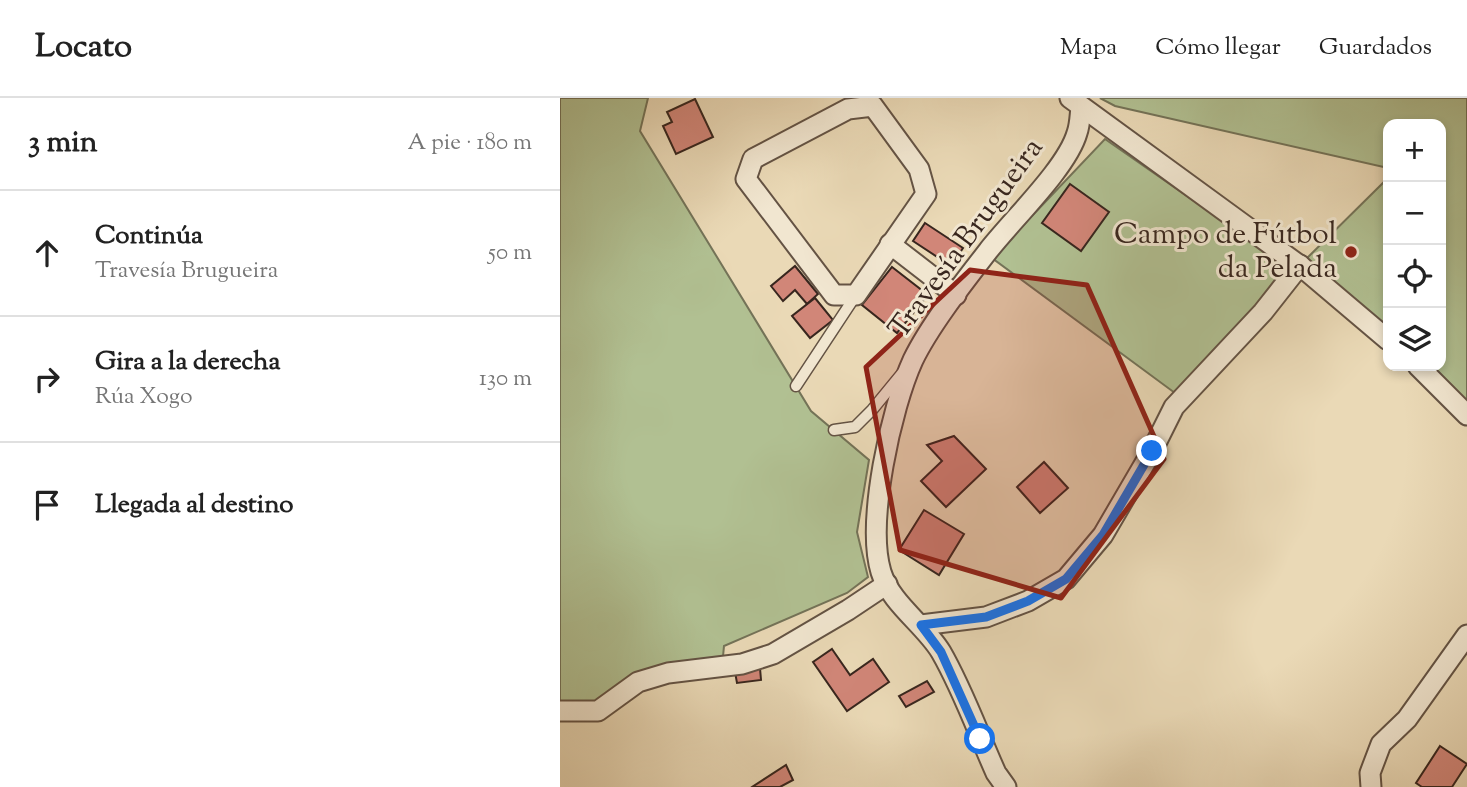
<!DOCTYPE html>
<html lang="es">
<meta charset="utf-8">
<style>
:root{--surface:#fff;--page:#f6f6f6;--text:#222;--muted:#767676;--line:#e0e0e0}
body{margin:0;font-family:"Sorts Mill Goudy",serif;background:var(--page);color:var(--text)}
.controls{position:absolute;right:21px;top:21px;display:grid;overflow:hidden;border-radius:14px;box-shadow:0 4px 10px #0003}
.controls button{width:63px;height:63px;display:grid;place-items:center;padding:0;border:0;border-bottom:2px solid var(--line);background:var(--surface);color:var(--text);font:35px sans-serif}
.stop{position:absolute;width:21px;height:21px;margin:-16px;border:5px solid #1a73e8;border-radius:50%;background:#fff}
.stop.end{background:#1a73e8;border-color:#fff;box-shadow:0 2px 7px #0008}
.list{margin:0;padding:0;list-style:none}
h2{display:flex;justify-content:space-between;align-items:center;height:91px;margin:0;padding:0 28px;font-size:30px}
h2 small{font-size:23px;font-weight:400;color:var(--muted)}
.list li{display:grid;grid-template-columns:46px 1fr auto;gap:21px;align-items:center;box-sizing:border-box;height:126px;padding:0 28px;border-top:2px solid var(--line)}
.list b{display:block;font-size:26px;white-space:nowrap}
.list p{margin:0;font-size:23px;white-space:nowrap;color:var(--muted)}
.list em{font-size:23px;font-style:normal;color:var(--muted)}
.icon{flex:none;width:38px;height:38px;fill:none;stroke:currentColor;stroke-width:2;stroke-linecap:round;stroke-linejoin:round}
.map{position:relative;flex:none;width:907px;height:689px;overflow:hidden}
header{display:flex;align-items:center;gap:42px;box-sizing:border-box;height:98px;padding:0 35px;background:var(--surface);border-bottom:2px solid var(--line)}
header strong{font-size:33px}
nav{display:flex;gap:38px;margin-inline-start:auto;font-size:24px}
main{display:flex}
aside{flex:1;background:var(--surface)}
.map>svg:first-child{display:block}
.green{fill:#b1c092;stroke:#747358;stroke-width:2}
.building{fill:#d18678;stroke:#38261e;stroke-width:2}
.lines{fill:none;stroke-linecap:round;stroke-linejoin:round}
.lane-casing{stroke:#645344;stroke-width:13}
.street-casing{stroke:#645344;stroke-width:23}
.lane{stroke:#f1e6d0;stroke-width:10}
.street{stroke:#f1e6d0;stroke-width:19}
.route{stroke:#1a73e8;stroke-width:9}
.marked{fill:#8f2418;fill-opacity:0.2;stroke:#8f2418;stroke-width:5;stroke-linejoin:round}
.poi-dot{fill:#8f2418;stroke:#f1e6d0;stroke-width:2.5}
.labels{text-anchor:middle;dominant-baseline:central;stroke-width:6;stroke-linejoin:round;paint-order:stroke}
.poi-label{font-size:30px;fill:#38261e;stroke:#f1e6d0;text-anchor:end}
.street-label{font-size:30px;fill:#38261e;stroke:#f1e6d0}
</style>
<header>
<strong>Locato</strong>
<nav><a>Mapa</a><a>Cómo llegar</a><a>Guardados</a></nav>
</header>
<main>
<aside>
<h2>3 min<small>A pie · 180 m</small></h2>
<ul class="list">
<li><svg class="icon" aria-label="ahead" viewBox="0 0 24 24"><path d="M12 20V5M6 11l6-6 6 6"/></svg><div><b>Continúa</b><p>Travesía Brugueira</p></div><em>50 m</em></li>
<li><svg class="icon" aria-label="right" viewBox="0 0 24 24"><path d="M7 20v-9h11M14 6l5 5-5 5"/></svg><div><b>Gira a la derecha</b><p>Rúa Xogo</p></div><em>130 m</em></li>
<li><svg class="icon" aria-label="arrive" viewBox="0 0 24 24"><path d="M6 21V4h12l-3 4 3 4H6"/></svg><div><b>Llegada al destino</b></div></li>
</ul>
</aside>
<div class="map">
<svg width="907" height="689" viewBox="0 0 907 689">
<rect width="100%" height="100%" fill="#ead9b6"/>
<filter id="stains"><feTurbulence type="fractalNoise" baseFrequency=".00286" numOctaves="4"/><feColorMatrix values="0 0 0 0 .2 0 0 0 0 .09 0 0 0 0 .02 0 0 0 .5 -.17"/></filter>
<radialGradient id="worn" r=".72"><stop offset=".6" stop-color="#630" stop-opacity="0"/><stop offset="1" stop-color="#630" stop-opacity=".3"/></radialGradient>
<g class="green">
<path d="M0,0H88L80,33L251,313L309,362L297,434L308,479L287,495L164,548L162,569L108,575L38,613H0Z"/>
<path d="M540,0H907V322L848,268H881V26H828V70L555,8Z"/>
<path d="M545,41L716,160V188L619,298L432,160Z"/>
<path d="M828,80V249L740,167Z"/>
</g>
<g class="building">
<path d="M135,1L153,39L116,56L103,28L112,24L107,14Z"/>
<path d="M510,86L549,114L521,153L482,125Z"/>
<path d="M365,125L403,150L391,168L353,143Z"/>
<path d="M235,168L258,196L247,206L235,192L223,203L211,188Z"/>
<path d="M332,169L368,197L337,235L302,207Z"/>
<path d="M255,200L273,222L250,240L232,218Z"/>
<path d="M394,338L426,371L386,409L361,383L382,363L367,347Z"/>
<path d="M484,364L508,390L480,415L457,389Z"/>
<path d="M364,412L404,436L379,477L339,452Z"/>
<path d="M272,551L290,577L313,561L329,584L287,613L253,564Z"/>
<path d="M200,570L201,582L177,585L175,574Z"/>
<path d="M367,583L374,594L346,609L339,598Z"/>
<path d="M880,648L907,666L892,689H862L856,685Z"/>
<path d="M226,667L233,682L220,689H192Z"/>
</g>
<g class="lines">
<defs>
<g id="lane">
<path d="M236,288L296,197"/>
<path d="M274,332L295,329L312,312L344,273"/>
</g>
<g id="street">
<path d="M510,0L743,170L828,242"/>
<path d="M313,8L359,71L366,96L296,197H274L186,81L193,61L288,11Z"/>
<path d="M330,146L396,197"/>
<path d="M858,268L907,317"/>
<path d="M361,527L426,519L468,503L506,481L543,437L592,353L614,309L703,214L740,167"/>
<path d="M0,613H38L78,584L108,575L182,566L213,556L288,512L327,486"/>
<path d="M446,689L436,675C418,635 403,592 381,554C364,526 331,506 321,474C306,424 331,310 353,262C370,227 404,184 428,153C452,122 507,70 517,35C520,27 520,17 521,9"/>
<path d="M811,689L810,675L821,646L847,621L907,537"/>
</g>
</defs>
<use href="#lane" class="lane-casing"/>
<use href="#street" class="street-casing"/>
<use href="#lane" class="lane"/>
<use href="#street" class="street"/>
</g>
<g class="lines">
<path class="route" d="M420,641L381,554L361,527L426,519L468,503L506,481L543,437L592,353"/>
</g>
<path class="marked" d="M410,172L527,187L604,361L501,500L340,452L306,269Z"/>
<circle class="poi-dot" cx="791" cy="154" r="7"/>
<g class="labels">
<g class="poi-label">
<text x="777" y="137">Campo de Fútbol<tspan x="777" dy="34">da Pelada</tspan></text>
</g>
<g class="street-label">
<text transform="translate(407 141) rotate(-54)">Travesía Brugueira</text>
</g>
</g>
<rect width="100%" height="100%" filter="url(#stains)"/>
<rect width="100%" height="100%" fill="url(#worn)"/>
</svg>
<div class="controls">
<button>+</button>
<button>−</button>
<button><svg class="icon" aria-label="locate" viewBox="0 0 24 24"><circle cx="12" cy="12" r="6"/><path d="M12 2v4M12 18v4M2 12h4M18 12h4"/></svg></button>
<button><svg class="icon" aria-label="layers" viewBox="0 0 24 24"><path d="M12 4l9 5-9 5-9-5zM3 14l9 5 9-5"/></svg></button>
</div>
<div class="stop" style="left:420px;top:641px"></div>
<div class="stop end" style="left:592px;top:353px"></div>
</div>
</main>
